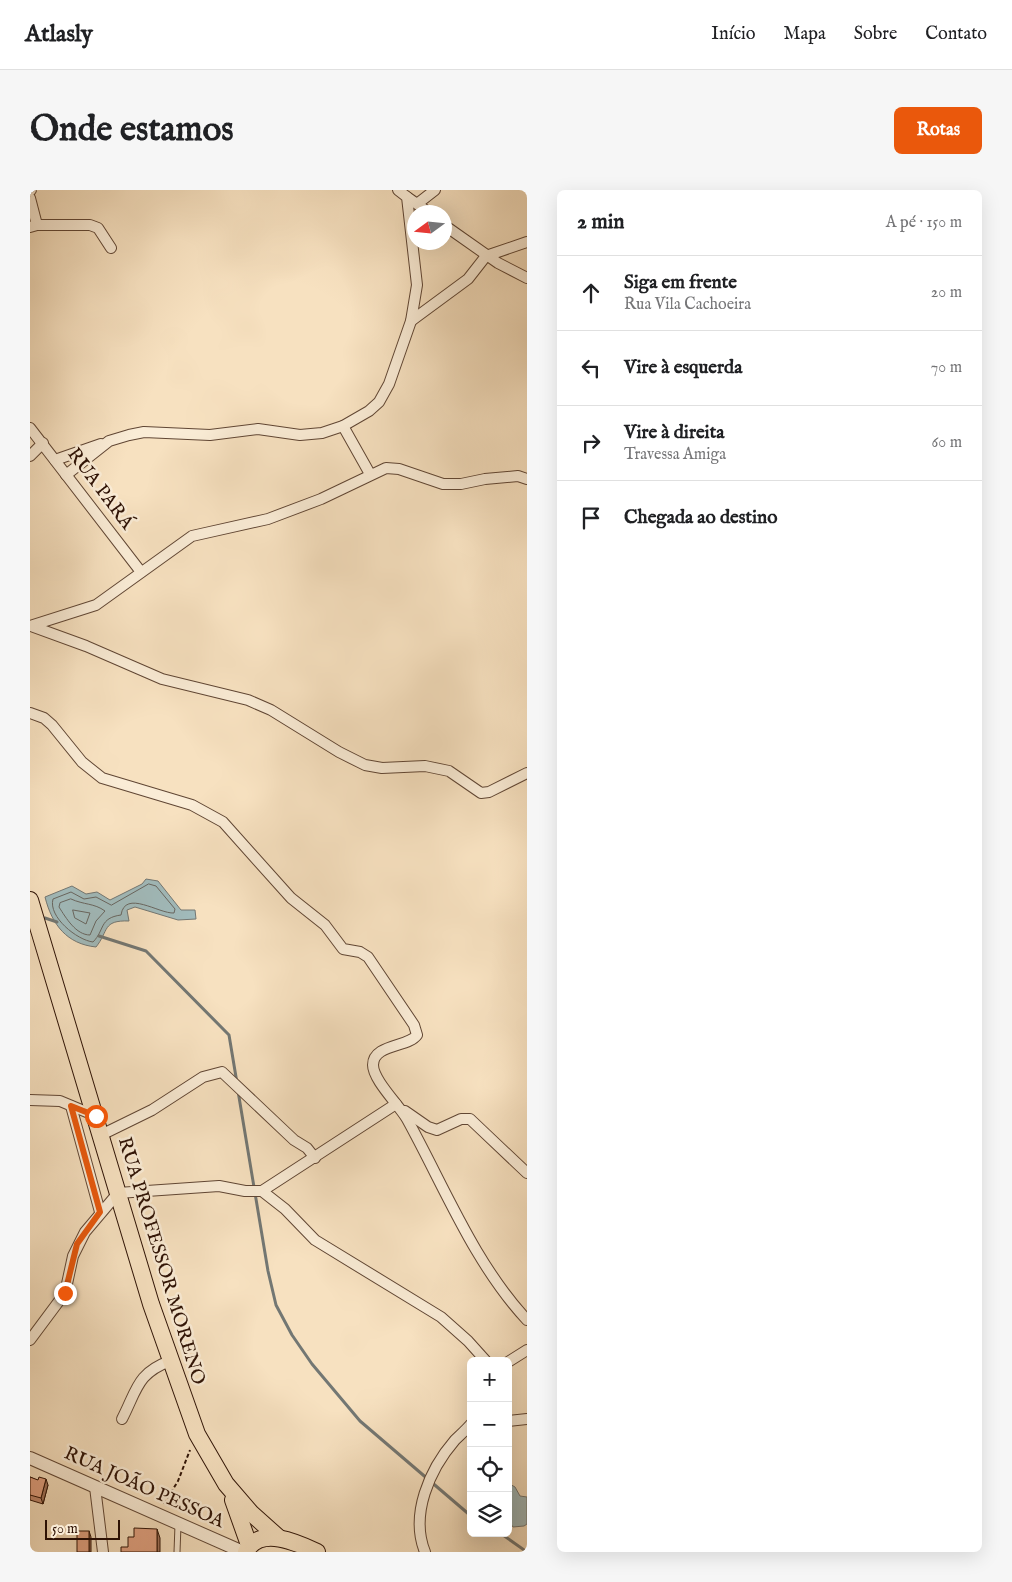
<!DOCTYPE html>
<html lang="pt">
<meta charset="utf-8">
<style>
:root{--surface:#fff;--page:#f6f6f6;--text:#202124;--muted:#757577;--line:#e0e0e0;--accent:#ea580c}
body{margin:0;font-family:"IM FELL English",serif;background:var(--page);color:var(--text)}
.controls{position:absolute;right:15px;bottom:15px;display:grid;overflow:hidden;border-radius:8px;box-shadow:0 5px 20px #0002}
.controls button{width:45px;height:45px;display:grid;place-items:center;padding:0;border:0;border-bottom:1px solid var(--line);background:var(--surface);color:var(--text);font:25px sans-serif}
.compass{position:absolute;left:377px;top:15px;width:45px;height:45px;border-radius:50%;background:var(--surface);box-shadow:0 5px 20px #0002;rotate:255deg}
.scale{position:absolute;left:15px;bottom:12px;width:75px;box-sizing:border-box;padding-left:5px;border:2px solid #2e1205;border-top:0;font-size:14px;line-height:18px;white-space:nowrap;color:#2e1205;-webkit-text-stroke:4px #faecd6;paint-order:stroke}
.stop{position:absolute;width:15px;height:15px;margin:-11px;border:4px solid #ea580c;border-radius:50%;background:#fff}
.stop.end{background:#ea580c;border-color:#fff;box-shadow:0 1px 5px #0008}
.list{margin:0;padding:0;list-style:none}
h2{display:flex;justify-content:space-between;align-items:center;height:65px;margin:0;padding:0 20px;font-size:21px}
h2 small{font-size:16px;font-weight:400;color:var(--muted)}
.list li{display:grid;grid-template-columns:32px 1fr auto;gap:15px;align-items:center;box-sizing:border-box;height:75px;padding:0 20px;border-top:1px solid var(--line)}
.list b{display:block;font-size:19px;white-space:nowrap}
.list p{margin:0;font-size:16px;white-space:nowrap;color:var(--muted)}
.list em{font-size:16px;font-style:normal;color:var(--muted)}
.icon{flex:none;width:28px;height:28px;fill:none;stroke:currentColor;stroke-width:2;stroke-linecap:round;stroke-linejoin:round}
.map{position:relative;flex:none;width:497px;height:1362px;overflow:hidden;border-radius:8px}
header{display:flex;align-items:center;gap:30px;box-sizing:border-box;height:70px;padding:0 25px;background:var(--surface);border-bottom:1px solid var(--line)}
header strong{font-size:24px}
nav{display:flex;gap:28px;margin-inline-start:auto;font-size:18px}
.intro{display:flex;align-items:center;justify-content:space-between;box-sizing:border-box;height:120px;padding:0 30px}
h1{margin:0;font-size:35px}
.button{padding:12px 22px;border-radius:8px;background:var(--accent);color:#fff;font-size:18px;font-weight:700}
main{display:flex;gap:30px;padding:0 30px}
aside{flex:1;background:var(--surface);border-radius:8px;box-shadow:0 5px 20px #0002}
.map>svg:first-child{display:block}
.water{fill:#a1bbbc;stroke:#737773}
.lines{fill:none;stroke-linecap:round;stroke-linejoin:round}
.shore{stroke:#686660;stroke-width:1}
.stream{stroke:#737773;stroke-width:3}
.service-casing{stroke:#604634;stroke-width:7}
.minor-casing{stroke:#604634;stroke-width:12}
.tertiary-casing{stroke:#604634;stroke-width:14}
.trunk-casing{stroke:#2e1205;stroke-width:18}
.path{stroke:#2e1205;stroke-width:2;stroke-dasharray:4 2.5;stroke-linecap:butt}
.service{stroke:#faecd6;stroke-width:5}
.minor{stroke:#faecd6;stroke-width:10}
.tertiary{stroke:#faecd6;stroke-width:12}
.trunk{stroke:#f7e1c0;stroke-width:16}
.wall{fill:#c28a6f;stroke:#2e1205}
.shaded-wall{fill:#9e715a;stroke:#2e1205}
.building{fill:#e1a181;stroke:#2e1205}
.route{stroke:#ea580c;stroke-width:6}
.labels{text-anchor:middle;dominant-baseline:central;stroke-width:5;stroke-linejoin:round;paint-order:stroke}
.street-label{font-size:19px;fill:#2e1205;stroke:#faecd6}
</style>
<header>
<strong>Atlasly</strong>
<nav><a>Início</a><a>Mapa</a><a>Sobre</a><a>Contato</a></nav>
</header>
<div class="intro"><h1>Onde estamos</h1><a class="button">Rotas</a></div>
<main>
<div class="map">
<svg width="497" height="1362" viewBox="0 0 497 1362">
<rect width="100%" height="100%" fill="#f7e1c0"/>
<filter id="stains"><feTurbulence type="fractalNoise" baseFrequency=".004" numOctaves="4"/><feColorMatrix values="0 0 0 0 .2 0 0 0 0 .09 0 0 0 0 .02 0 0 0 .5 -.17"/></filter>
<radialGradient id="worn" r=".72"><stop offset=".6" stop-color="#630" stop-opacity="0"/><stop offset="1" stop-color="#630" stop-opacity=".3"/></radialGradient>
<g class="water">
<path d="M116,689L128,691L151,720H165L166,729L148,730L105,717L97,720L99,731C72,730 79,741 66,757C37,754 22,735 15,707L42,696L56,704L67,702L80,710L112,694Z"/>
<path d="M478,1293L485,1297L490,1306L497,1307V1334L494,1336L483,1337L478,1330Z"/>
</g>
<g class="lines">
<g class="shore">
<path d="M119,694L126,696L145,719L144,723C129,724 95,699 91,725C69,728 75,740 63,752C47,750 18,727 23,709L41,702L54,709L66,707L81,715Z"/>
<path d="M41,709C54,715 64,713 75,721L66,731L60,745C46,745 36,728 29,717L30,713Z"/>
<path d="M43,720L60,723L56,734L45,728Z"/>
</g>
<g class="stream">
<path d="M15,728L27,732"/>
<path d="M69,746L116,761L199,845L207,893"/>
<path d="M208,901L238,1081L246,1115L262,1145L282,1174L330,1231L441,1326"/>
<path d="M470,1343L497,1362"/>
</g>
<defs>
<path id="service" d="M147,1362L148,1335"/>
<g id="minor">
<path d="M0,1L1,0"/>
<path d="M377,7L387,14L405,0"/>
<path d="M0,8L7,35"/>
<path d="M387,14L398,22"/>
<path d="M414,35L468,73L497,88"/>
<path d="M0,37L7,35H60L68,38L81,58"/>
<path d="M381,131L438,89L456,66L497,52"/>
<path d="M313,236L340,284"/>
<path d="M0,238L111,382"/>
<path d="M0,266L13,253"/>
<path d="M25,270L71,254"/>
<path d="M36,285L79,251L99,245L114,242L180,245L228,239L270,245L292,243L313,236L339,221L349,212L359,194L381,131L387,95L377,7L368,0"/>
<path d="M0,436L66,415L162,346L238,329L291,309L356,278L369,279L413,294H431L455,289L488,286L497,289"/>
<path d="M1,436L56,456L132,489L218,510L241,520L309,562L335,575L352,578L395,576L419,581L451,603L459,602L497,583"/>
<path d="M0,523L14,528L22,535L52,572L72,588L162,615L193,632L261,708L295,735L313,759L330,762L338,767L384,835L387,845C379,857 343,854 343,875C343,890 369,915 377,929C414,996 444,1073 497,1130"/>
<path d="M0,910L30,911L66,926"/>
<path d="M41,916L70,1022"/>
<path d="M375,921L398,937L407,940L431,929H440L497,983"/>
<path d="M71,945L122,920L173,887L192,882L264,950L277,958L285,968"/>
<path d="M232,1001L255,1019L285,1050L411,1127L438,1151L456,1171"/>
<path d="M0,1150L35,1103L43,1066L55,1042L88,1003L189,996L215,1001H232L366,914"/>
<path d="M478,1172L497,1160"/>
<path d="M92,1229C107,1200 107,1183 140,1171"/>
<path d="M478,1231L497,1229"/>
<path d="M65,1297L73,1362"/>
<path d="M395,1362C380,1325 399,1280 425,1250C430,1245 436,1240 441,1234"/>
</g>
<path id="tertiary" d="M0,1268L213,1362"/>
<g id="trunk">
<path d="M0,710L121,1114L167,1244L196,1294L221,1323L249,1348"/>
<path d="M203,1310L219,1355"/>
<path d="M216,1362C229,1335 268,1353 287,1362"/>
</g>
</defs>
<use href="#service" class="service-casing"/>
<use href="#minor" class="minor-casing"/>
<use href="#tertiary" class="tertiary-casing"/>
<use href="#trunk" class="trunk-casing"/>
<path class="path" d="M134,1314L148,1291L160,1260"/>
<use href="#service" class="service"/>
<use href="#minor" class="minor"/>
<use href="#tertiary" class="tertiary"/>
<use href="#trunk" class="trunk"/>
</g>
<path class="wall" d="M0,1287L18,1295L13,1314L0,1310Z"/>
<g class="shaded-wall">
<path d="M16,1289L18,1295L13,1314L11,1308Z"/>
<path d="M127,1339L130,1348V1362H127Z"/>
<path d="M59,1341L61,1347V1362H59Z"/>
</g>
<g class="building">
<path d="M0,1287L8,1290L9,1287L16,1289L11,1308L0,1305Z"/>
<path d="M104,1338L127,1339V1362H91V1357H98V1347H104Z"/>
<rect x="47" y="1341" width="12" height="21"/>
</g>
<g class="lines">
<path class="route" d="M35,1103L47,1054L70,1022L41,916L66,926"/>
</g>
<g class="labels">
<g class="street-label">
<text transform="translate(70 299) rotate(53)">RUA PARÁ</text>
<text transform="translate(131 1071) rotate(73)">RUA PROFESSOR MORENO</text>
<text transform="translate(114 1298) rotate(24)">RUA JOÃO PESSOA</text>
</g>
</g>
<rect width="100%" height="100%" filter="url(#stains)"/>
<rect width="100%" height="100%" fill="url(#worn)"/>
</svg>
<div class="controls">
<button>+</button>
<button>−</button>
<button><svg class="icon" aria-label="locate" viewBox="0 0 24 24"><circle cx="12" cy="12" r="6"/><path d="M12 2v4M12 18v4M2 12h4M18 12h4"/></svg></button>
<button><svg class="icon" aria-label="layers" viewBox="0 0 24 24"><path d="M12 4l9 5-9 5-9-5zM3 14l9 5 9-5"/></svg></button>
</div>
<svg class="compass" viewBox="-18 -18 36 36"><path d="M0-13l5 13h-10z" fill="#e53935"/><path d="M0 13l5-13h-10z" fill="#757577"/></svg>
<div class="scale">50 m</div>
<div class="stop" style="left:66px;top:926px"></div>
<div class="stop end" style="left:35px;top:1103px"></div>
</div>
<aside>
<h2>2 min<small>A pé · 150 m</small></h2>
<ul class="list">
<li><svg class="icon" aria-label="ahead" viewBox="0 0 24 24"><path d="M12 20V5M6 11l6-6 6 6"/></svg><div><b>Siga em frente</b><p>Rua Vila Cachoeira</p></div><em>20 m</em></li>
<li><svg class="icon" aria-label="left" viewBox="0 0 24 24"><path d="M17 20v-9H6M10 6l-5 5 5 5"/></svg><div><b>Vire à esquerda</b></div><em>70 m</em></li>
<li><svg class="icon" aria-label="right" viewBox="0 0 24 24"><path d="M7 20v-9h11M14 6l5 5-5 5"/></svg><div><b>Vire à direita</b><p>Travessa Amiga</p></div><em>60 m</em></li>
<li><svg class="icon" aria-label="arrive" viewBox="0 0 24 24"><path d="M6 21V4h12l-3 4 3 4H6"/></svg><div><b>Chegada ao destino</b></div></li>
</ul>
</aside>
</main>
